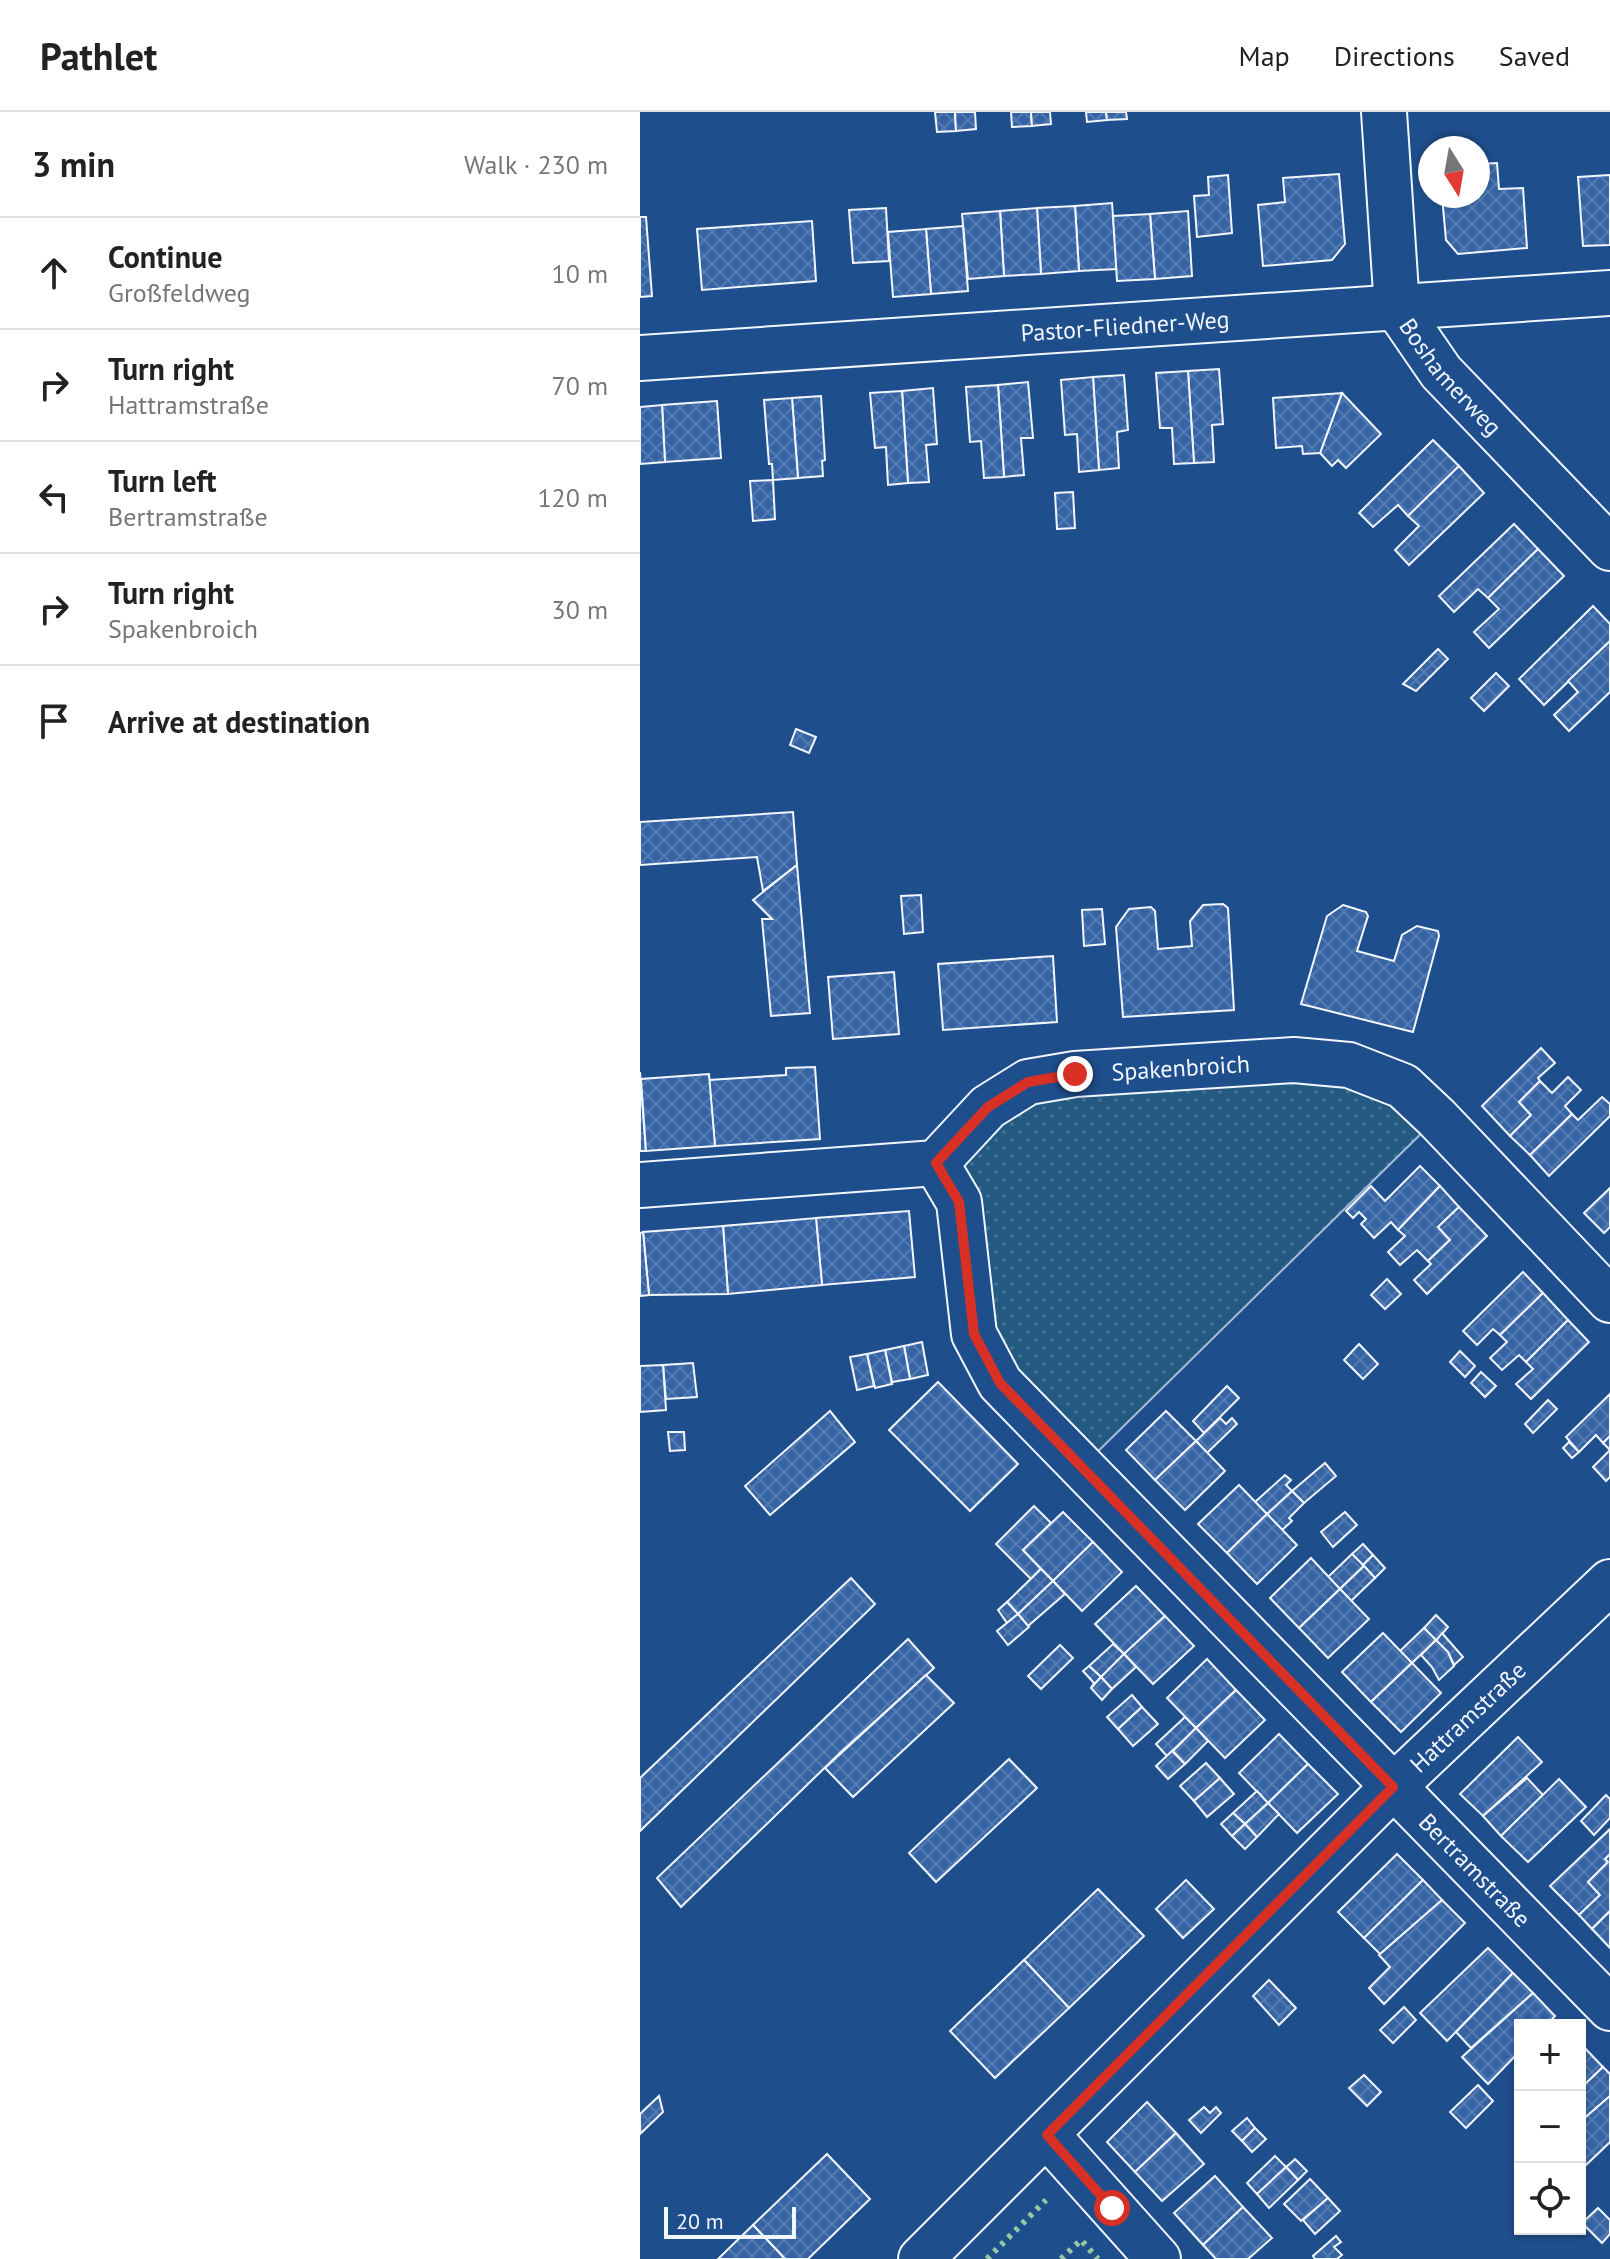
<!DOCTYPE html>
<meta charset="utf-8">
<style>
:root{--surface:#fff;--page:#f6f6f6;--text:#222;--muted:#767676;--line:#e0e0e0}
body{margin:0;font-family:"PT Sans",sans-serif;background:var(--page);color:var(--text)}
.controls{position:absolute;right:24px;bottom:24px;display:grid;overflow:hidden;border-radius:0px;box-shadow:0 2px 6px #0004}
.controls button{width:72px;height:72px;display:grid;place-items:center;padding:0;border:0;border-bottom:2px solid var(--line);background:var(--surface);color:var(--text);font:40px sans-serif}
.compass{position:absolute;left:778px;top:24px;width:72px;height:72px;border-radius:50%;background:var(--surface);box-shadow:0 2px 6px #0004;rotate:169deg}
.scale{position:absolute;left:24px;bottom:20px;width:132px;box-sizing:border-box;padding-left:8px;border:4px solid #f2f6ff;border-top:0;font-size:22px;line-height:28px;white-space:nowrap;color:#f2f6ff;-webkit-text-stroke:6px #1f4e8c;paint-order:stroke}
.stop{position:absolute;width:24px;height:24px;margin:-18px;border:6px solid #d93025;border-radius:50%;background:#fff}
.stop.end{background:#d93025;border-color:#fff;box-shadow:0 2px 8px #0008}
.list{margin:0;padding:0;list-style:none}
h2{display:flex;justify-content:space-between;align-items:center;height:104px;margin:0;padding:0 32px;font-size:34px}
h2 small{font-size:26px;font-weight:400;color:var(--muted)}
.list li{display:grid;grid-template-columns:52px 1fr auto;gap:24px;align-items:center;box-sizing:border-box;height:112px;padding:0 32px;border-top:2px solid var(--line)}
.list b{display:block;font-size:30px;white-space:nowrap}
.list p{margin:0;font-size:26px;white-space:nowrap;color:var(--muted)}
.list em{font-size:26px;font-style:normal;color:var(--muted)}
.icon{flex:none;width:44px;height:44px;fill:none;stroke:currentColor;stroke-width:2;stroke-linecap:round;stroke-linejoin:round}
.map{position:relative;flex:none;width:970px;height:2147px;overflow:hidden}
header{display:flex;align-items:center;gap:48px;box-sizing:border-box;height:112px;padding:0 40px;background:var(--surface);border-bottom:2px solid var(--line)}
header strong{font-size:38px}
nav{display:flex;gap:44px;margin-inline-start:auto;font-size:28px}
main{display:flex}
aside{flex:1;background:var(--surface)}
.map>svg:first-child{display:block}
.park{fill:url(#park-dots);stroke:#a8bbd7;stroke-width:2}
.building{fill:url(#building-cross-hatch);stroke:#f2f6ff;stroke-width:2}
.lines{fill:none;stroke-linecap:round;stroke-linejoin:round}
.minor-casing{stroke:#f2f6ff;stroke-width:48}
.minor{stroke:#1f4e8c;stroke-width:44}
.hedge{stroke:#97c8a6;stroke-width:6;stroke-dasharray:4 6;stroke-linecap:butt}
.route{stroke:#d93025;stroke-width:10}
.labels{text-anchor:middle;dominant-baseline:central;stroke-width:6;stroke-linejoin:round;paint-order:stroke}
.street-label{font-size:24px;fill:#f2f6ff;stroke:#1f4e8c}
</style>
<header>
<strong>Pathlet</strong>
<nav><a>Map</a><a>Directions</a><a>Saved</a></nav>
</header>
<main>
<aside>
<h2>3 min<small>Walk · 230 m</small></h2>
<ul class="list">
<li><svg class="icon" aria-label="ahead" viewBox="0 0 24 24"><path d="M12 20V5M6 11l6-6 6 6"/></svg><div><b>Continue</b><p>Großfeldweg</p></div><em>10 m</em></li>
<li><svg class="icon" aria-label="right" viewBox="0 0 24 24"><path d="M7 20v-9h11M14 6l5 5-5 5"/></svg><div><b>Turn right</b><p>Hattramstraße</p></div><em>70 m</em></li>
<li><svg class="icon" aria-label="left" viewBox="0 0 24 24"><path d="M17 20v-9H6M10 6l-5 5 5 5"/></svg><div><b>Turn left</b><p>Bertramstraße</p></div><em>120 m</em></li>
<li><svg class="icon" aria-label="right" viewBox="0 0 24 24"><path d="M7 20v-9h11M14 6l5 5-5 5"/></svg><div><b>Turn right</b><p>Spakenbroich</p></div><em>30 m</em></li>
<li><svg class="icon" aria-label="arrive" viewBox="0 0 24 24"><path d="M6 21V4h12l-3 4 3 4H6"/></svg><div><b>Arrive at destination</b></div></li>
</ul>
</aside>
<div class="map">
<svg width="970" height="2147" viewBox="0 0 970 2147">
<defs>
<pattern id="park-dots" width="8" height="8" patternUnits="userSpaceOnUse" patternTransform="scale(2)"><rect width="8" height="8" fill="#245a82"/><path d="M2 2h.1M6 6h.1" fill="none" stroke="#447295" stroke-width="1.8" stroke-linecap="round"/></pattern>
<pattern id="building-cross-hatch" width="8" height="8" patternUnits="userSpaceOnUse" patternTransform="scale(2)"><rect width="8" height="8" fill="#3563a3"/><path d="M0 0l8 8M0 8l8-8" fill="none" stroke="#537ab1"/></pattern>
</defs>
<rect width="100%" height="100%" fill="#1f4e8c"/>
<path class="park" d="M654,948L797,1006L441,1356L360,1271L296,1051L348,995Z"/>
<g class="building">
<path d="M295,0H315L316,19L297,20Z"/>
<path d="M315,0H335L336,17L316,19Z"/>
<path d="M371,0H391L392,14L372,15Z"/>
<path d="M391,0H410L411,12L392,14Z"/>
<path d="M446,0H466L467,8L447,10Z"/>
<path d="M466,0H486L487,7L467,8Z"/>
<path d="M857,51L859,77L883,76L887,136L818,142L806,128L802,84H838V52Z"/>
<path d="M699,62L705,132L692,148L623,154L618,93L645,90L643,66Z"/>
<path d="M588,63L592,121L557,125L554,84L569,83L568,65Z"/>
<path d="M970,63V133L943,134L938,65Z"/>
<path d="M472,91L477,157L439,159L435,94Z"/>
<path d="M435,94L439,159L401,162L397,96Z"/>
<path d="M246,96L249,149L213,151L209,98Z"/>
<path d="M397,96L401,162L364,164L360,99Z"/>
<path d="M360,99L364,164L328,167L322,102Z"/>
<path d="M548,99L552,164L515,167L510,102Z"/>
<path d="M510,102L515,167L477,169L473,104Z"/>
<path d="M0,105H6L12,184L0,185Z"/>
<path d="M172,109L176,169L62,178L57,117Z"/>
<path d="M323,114L328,179L291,182L286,117Z"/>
<path d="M286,117L291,182L253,185L248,120Z"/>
<path d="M579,257L583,312L572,313L574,350L554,351L548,259Z"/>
<path d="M548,259L554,351L534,352L532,316H520L516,261Z"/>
<path d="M484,263L488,318L477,320L479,356L459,358L453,265Z"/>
<path d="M453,265L459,358L439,360L437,322L425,323L421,268Z"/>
<path d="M388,270L393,326H381L384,363L364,365L358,273Z"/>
<path d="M358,273L364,365L344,366L341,329L330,330L326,275Z"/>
<path d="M293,276L297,332L286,333L289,370L268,371L262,279Z"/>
<path d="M262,279L268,371L248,373L246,335L235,336L230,281Z"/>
<path d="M702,281L741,322L706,356L698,348L692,354L680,341Z"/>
<path d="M702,281L680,341L663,342L662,334L636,336L633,286Z"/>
<path d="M181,284L185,348L182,349L183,364L158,366L152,286Z"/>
<path d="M152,286L158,366L133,368L132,352H129L124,288Z"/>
<path d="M77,289L81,346L25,350L22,293Z"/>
<path d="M22,293L25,350L0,352V295Z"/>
<path d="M793,328L819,354L768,404L758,393L733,415L719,401Z"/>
<path d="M819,354L844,381L769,453L755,438L779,414L768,404Z"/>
<path d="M133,368L135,407L113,409L110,369Z"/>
<path d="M433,380L435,416L417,417L415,381Z"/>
<path d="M874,412L898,437L848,486L838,477L814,500L799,484Z"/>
<path d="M898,437L924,464L849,536L834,520L859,497L848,486Z"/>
<path d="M953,494L970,512V529L904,593L879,567Z"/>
<path d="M970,529V580L929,619L914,603L938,580L928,569Z"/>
<path d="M798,537L808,547L776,579L763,572Z"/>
<path d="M856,561L869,574L844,599L831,586Z"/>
<path d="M156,617L176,625L169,641L150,633Z"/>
<path d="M153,700L157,753L123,779L117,745L0,753V710Z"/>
<path d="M157,753L170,901L131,904L122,807H132L113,788Z"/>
<path d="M281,783L283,820L264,822L261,784Z"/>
<path d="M583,792L588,796L594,898L483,905L476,815L489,797L511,795L515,799L518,837L552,834L550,809L563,793Z"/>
<path d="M703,793L726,800L728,804L717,839L754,849L762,823L777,814L798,819L799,824L773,920L661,892L687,804Z"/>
<path d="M462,797L465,832L444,834L442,798Z"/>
<path d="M413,844L417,910L303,918L298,852Z"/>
<path d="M254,860L259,922L193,927L188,865Z"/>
<path d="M901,936L915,951L898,966L900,969L879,990L891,1003L870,1024L842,994Z"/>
<path d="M175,955L180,1027L75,1034L69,968L146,963V956Z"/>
<path d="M0,960L6,1039H0Z"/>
<path d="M69,962L75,1034L6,1039L1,967Z"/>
<path d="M928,965L941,978L925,994L932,1002L890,1043L870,1024L891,1003L879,990L900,969L912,981Z"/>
<path d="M962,985L970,992V1004L909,1064L890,1043L932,1002L938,1008Z"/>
<path d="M780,1054L800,1074L758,1118L751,1110L734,1126L721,1112L726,1107L719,1100L713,1106L706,1099L731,1074L745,1089Z"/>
<path d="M800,1074L819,1095L798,1115L810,1128L788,1149L777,1138L760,1153L748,1140L765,1124L758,1118Z"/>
<path d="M970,1076V1115L964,1121L944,1101Z"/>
<path d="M819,1095L847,1124L787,1182L774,1168L791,1152L788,1149L810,1128L798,1115Z"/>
<path d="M269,1099L275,1165L182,1173L176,1106Z"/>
<path d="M176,1106L182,1173L88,1182L83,1114Z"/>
<path d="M83,1114L88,1182L9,1183L3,1120Z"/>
<path d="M3,1120L9,1183L0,1184V1121Z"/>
<path d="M883,1160L903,1181L860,1223L853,1217L837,1233L823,1219Z"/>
<path d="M747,1167L761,1182L745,1197L731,1183Z"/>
<path d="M903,1181L928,1208L886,1250L879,1243L862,1258L850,1246L867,1230L860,1223Z"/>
<path d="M928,1208L949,1230L891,1287L876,1272L893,1257L886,1250Z"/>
<path d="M282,1230L288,1263L270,1267L264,1234Z"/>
<path d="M719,1232L738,1252L723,1267L704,1248Z"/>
<path d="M264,1234L270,1267L252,1270L245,1238Z"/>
<path d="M245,1238L252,1272L235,1276L227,1242Z"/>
<path d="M820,1239L835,1254L825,1265L810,1250Z"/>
<path d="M227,1242L234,1274L217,1278L210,1245Z"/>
<path d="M53,1251L57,1285L26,1287L23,1253Z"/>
<path d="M23,1253L26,1298L0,1300V1254Z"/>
<path d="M841,1260L856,1274L845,1285L831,1271Z"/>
<path d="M298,1270L378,1352L330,1399L249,1318Z"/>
<path d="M587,1274L599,1286L564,1321L553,1309Z"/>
<path d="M970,1282V1324L963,1331L956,1323L939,1340L926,1325Z"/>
<path d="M908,1288L917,1297L893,1321L885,1312Z"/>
<path d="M190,1299L215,1330L130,1403L105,1374Z"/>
<path d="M526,1299L556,1329L515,1368L486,1338Z"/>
<path d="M580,1306L586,1312L592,1306L597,1312L567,1341L556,1329Z"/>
<path d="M28,1320H44L45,1338L30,1339Z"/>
<path d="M970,1324V1365L966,1369L953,1355L970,1338L963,1331Z"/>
<path d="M556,1329L585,1359L545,1398L515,1368Z"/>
<path d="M929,1330L939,1340L932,1346L923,1336Z"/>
<path d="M685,1351L696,1364L664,1391L652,1379Z"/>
<path d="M645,1363L651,1368L646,1373L652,1379L627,1402L615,1390Z"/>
<path d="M599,1373L627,1402L587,1441L558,1412Z"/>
<path d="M652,1379L664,1391L649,1406L652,1409L642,1418L627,1402Z"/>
<path d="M394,1394L411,1411L383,1438L401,1457L391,1467L356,1432Z"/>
<path d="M423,1400L453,1430L413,1469L383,1438Z"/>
<path d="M705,1400L717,1413L693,1435L681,1420Z"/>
<path d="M627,1402L657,1433L617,1472L587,1441Z"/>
<path d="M453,1430L482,1460L442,1499L413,1469Z"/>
<path d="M723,1432L733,1443L723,1453L712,1442Z"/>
<path d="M712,1442L724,1454L700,1477L688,1465Z"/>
<path d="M733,1443L745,1456L735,1466L723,1453Z"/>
<path d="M671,1446L700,1477L659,1516L630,1486Z"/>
<path d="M724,1454L735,1466L711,1489L700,1477Z"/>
<path d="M401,1457L413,1469L378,1502L367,1490Z"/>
<path d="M211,1466L235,1492L0,1719V1666Z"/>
<path d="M413,1469L425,1482L388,1514L378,1502Z"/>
<path d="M496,1474L525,1504L484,1542L455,1512Z"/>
<path d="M700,1477L729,1507L688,1546L659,1516Z"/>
<path d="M367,1490L378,1502L367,1511L358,1498Z"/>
<path d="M378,1502L389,1515L368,1533L357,1519Z"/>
<path d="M796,1503L808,1515L796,1529L784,1516Z"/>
<path d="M525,1504L554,1534L513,1572L484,1542Z"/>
<path d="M784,1516L796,1528L772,1551L760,1539Z"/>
<path d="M743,1521L772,1551L731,1590L702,1560Z"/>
<path d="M802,1521L823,1545L814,1553L808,1540L796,1529Z"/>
<path d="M268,1527L294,1556L201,1640L41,1795L17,1766Z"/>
<path d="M796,1528L808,1540L814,1554L799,1568L792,1555L781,1543Z"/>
<path d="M473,1532L484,1542L461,1565L449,1554Z"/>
<path d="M420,1533L433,1546L401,1577L388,1564Z"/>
<path d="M484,1542L496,1555L472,1577L461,1565Z"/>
<path d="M567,1547L596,1578L556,1616L527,1586Z"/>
<path d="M772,1551L801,1581L761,1620L731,1590Z"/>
<path d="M449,1554L461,1565L451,1576L454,1571L443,1559Z"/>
<path d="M286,1563L314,1591L213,1685L185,1656Z"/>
<path d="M461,1565L472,1577L462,1588L451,1576Z"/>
<path d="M596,1578L625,1608L585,1646L556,1616Z"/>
<path d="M492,1583L502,1595L478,1617L467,1605Z"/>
<path d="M502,1595L518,1612L493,1634L478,1617Z"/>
<path d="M545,1605L556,1616L527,1644L516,1632Z"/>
<path d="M556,1616L568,1629L545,1652L533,1639Z"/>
<path d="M639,1622L668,1652L628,1691L599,1661Z"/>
<path d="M878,1625L902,1650L843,1704L820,1682Z"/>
<path d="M532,1639L545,1652L528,1667L516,1654Z"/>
<path d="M369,1647L397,1676L296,1770L269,1741Z"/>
<path d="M566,1651L580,1666L554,1689L540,1674Z"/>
<path d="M668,1652L698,1682L657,1721L628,1691Z"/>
<path d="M580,1666L594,1682L567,1705L554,1689Z"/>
<path d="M887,1666L903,1683L861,1724L843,1704Z"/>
<path d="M919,1667L946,1695L888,1750L861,1724Z"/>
<path d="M617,1679L628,1691L605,1712L593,1701Z"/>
<path d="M966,1683L970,1687V1706L954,1723L941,1709Z"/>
<path d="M628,1691L639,1702L617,1725L605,1712Z"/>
<path d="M593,1701L605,1712L592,1724L581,1712Z"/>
<path d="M605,1712L617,1725L605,1737L592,1724Z"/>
<path d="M970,1717V1742L965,1747L968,1750L948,1770L960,1783L939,1803L910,1774Z"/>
<path d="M757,1742L783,1768L724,1826L698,1800Z"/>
<path d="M970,1742V1799L952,1817L939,1803L960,1783L948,1770L968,1750L965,1747Z"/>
<path d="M546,1768L574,1797L543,1826L516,1797Z"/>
<path d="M783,1768L802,1788L740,1842L724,1826Z"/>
<path d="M458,1777L504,1824L429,1896L384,1848Z"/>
<path d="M802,1788L825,1811L744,1892L729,1876L750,1855L739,1843Z"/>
<path d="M970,1799V1836L952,1817Z"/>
<path d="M848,1836L873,1861L807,1929L780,1901Z"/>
<path d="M384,1848L429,1896L355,1966L310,1919Z"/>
<path d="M873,1861L893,1881L831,1936L816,1920Z"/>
<path d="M629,1868L656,1896L639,1913L613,1884Z"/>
<path d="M893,1881L915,1904L907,1913H880V1939L848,1972L822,1945Z"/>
<path d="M764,1895L776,1908L753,1931L740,1918Z"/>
<path d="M940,1931L963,1955L940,1977Z"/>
<path d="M963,1955L970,1962V1984L940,2010V1977Z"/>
<path d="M724,1963L741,1980L727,1994L709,1976Z"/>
<path d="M838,1973L853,1989L826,2016L810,2000Z"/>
<path d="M19,1984L23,2000L0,2022V2002Z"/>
<path d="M970,1984V2030L946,2053L940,2047V2010Z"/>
<path d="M507,1990L536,2021L495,2060L467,2030Z"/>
<path d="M564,1995L570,2001L576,1995L581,2001L561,2021L549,2008Z"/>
<path d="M607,2006L615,2016L602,2029L592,2019Z"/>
<path d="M615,2016L626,2027L612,2040L602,2029Z"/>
<path d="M536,2021L564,2052L522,2089L495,2060Z"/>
<path d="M187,2042L230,2087L168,2147H145L113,2113Z"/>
<path d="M635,2044L646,2055L617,2082L607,2071Z"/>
<path d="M655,2047L667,2059L658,2068L646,2055Z"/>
<path d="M646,2055L658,2068L629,2096L617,2082Z"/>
<path d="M575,2064L603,2095L563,2133L534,2101Z"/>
<path d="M670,2067L688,2086L661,2109L644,2092Z"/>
<path d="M688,2086L700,2099L675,2122L663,2108Z"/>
<path d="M603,2095L632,2126L608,2147H576L563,2133Z"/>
<path d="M958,2096L970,2108V2122L962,2131L942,2111Z"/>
<path d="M113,2113L145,2147H78Z"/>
<path d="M696,2124L701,2130L694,2135L702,2143L697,2147H675L673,2144Z"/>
</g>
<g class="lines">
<defs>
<g id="minor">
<path id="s1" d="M744,0L757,196L801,260L970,436"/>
<path id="s2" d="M0,246L970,181"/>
<path id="s3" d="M296,1051L319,1090L334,1222L360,1271L970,1896"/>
<path id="s4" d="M0,1073L296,1051L348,995L388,970L435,962L654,948L709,953L763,974L797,1006L970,1188"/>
<path d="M407,2023L518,2147"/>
<path id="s5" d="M281,2147L753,1675L970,1470"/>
</g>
</defs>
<use href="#minor" class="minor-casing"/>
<use href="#minor" class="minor"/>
<g class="hedge">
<path d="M347,2147L406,2088"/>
<path d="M421,2147L441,2128L458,2147"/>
</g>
</g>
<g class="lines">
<path class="route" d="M435,962L388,970L348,995L296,1051L319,1090L334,1222L360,1271L753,1675L407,2023L472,2096"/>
</g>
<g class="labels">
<g class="street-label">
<text stroke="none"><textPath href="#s2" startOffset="486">Pastor-Fliedner-Weg</textPath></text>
<text stroke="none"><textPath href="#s1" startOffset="284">Boshamerweg</textPath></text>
<text stroke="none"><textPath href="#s4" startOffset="574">Spakenbroich</textPath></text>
<text stroke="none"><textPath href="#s5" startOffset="770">Hattramstraße</textPath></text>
<text stroke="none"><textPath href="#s3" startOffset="914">Bertramstraße</textPath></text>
</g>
</g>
</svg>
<div class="controls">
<button>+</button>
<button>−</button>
<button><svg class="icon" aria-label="locate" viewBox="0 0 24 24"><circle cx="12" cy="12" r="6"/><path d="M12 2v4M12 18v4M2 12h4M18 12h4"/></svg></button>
</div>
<svg class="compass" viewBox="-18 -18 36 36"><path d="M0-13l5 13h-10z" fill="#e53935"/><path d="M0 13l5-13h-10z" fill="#767676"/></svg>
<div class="scale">20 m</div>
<div class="stop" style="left:472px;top:2096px"></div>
<div class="stop end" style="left:435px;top:962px"></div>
</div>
</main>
